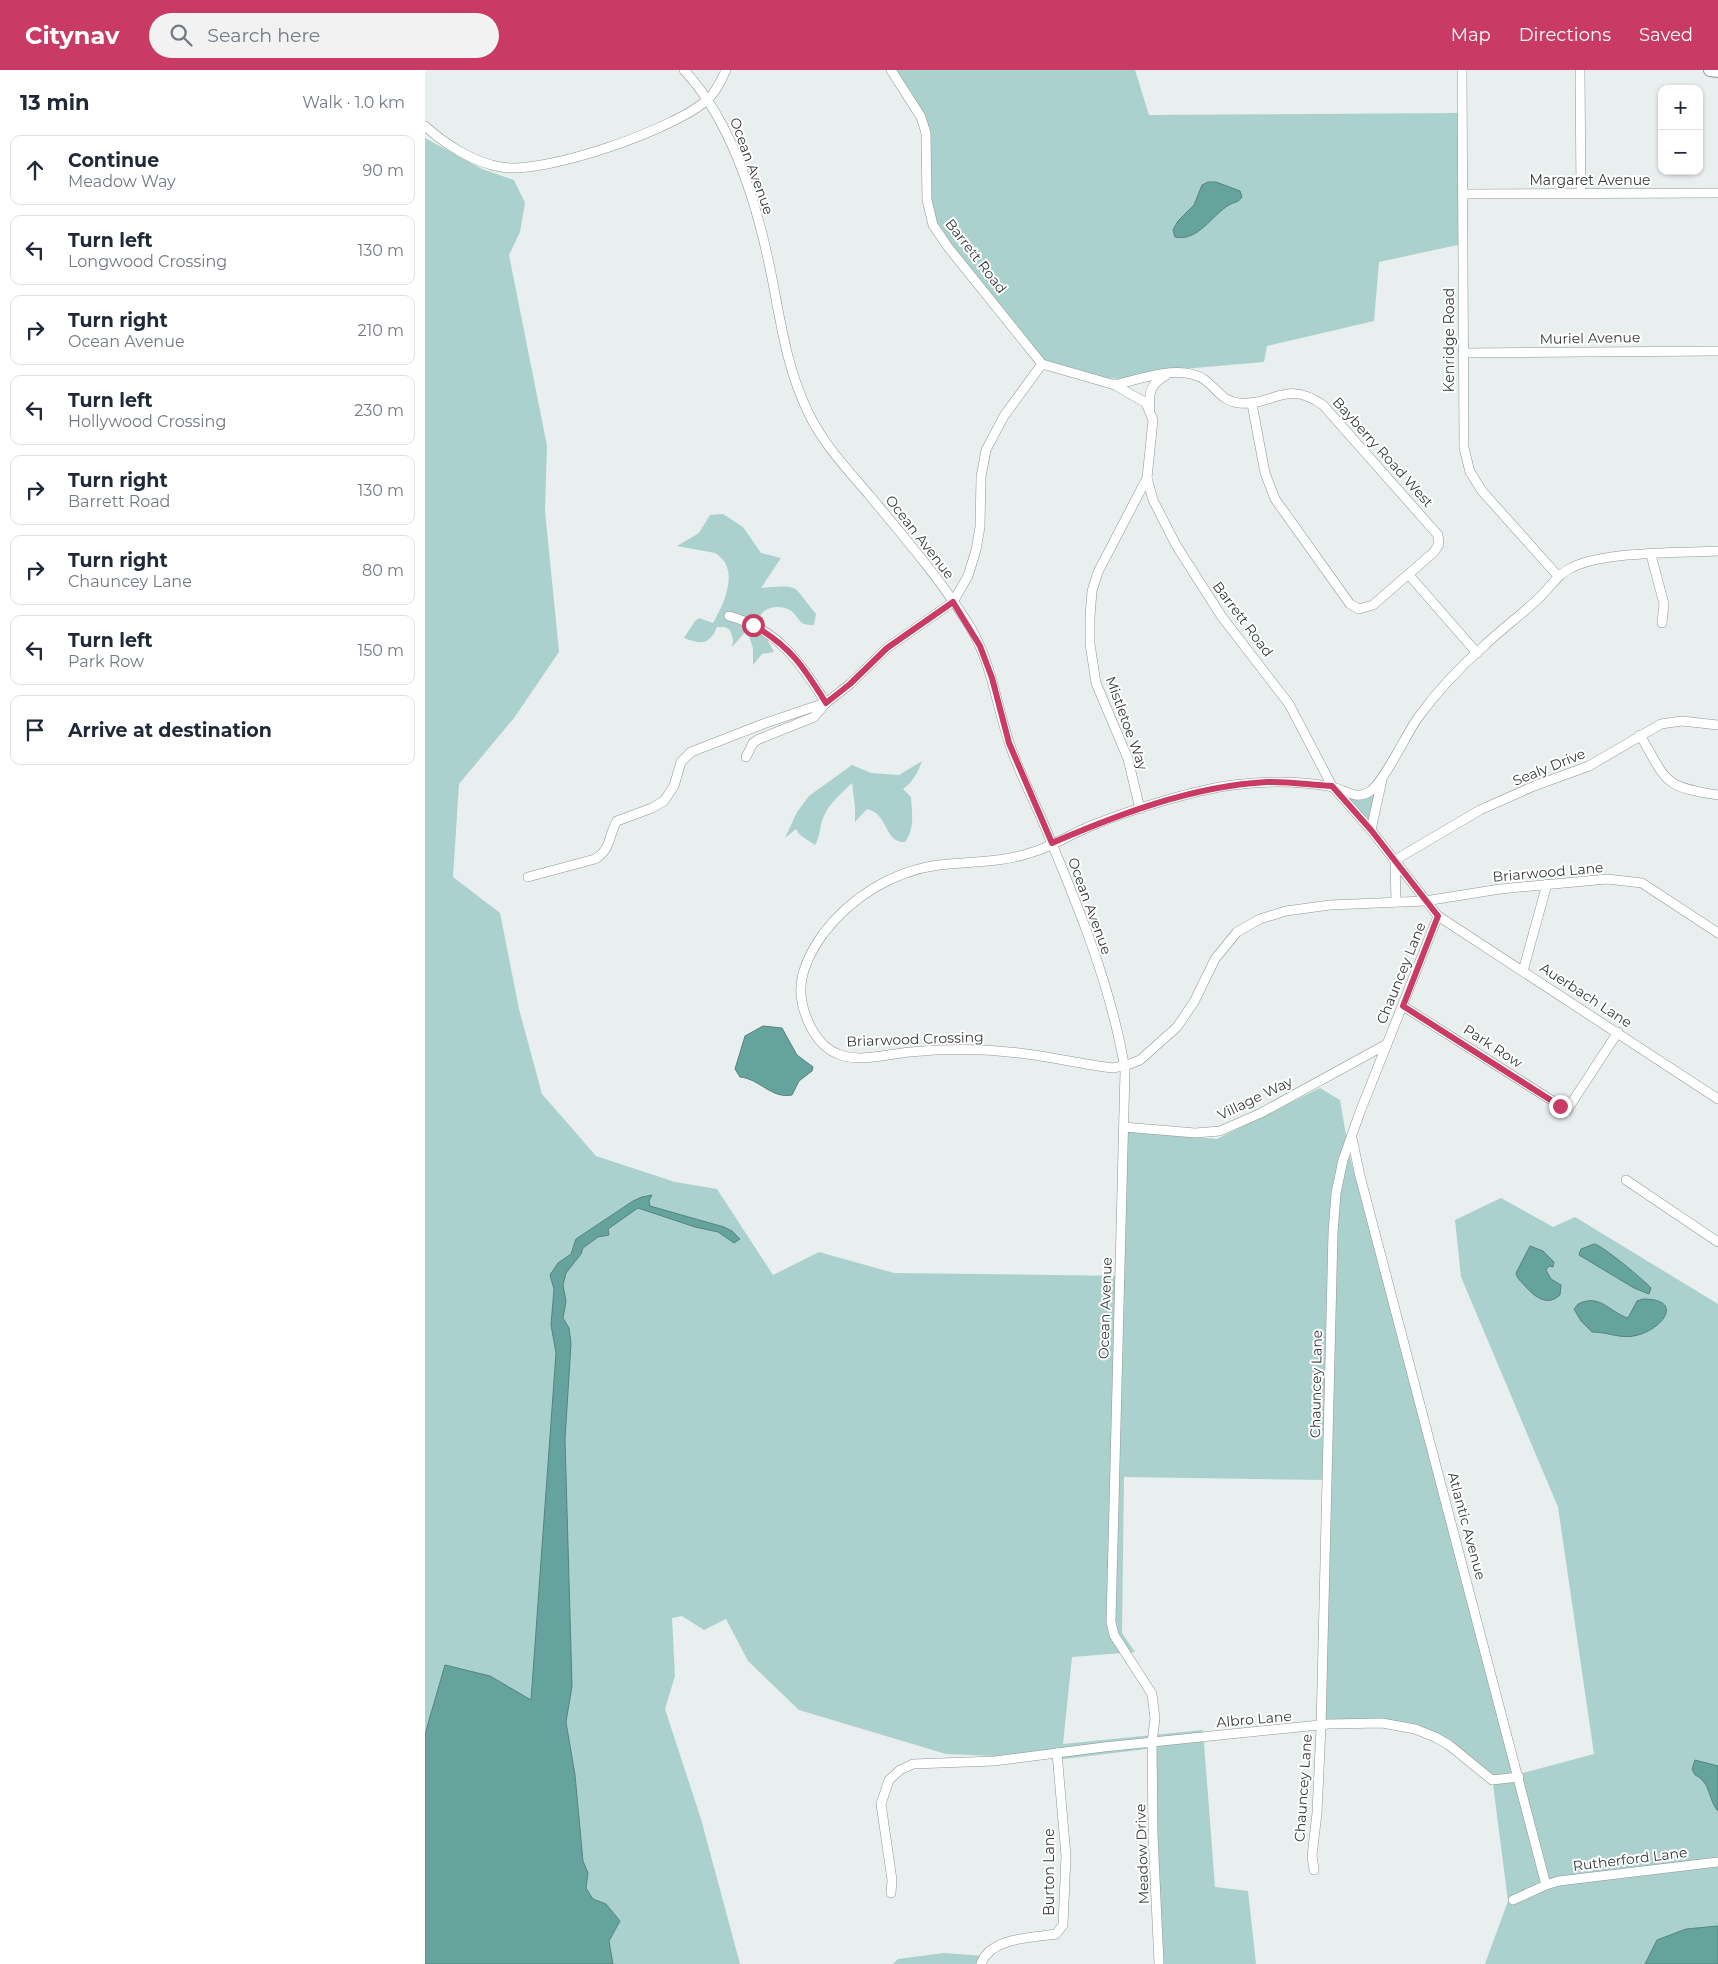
<!DOCTYPE html>
<meta charset="utf-8">
<style>
:root{--surface:#fff;--page:#f2f2f3;--text:#1f2937;--muted:#747a83;--line:#e0e1e3;--accent:#c93a64}
body{margin:0;font-family:Montserrat,sans-serif;background:var(--page);color:var(--text)}
.controls{position:absolute;right:15px;top:15px;display:grid;overflow:hidden;border-radius:10px;box-shadow:0 1px 4px #0004}
.controls button{width:45px;height:45px;display:grid;place-items:center;padding:0;border:0;border-bottom:1px solid var(--line);background:var(--surface);color:var(--text);font:25px sans-serif}
.stop{position:absolute;width:15px;height:15px;margin:-11px;border:4px solid #c93a64;border-radius:50%;background:#fff}
.stop.end{background:#c93a64;border-color:#fff;box-shadow:0 1px 5px #0008}
.list{margin:0;padding:0;list-style:none}
h2{display:flex;justify-content:space-between;align-items:center;height:65px;margin:0;padding:0 20px;font-size:21px}
h2 small{font-size:16px;font-weight:400;color:var(--muted)}
.list li{display:grid;grid-template-columns:32px 1fr auto;gap:15px;align-items:center;box-sizing:border-box;height:70px;margin:0 10px 10px;padding:0 10px;border:1px solid var(--line);border-radius:10px}
.list b{display:block;font-size:19px;white-space:nowrap}
.list p{margin:0;font-size:16px;white-space:nowrap;color:var(--muted)}
.list em{font-size:16px;font-style:normal;color:var(--muted)}
.icon{flex:none;width:28px;height:28px;fill:none;stroke:currentColor;stroke-width:2;stroke-linecap:round;stroke-linejoin:round}
.map{position:relative;flex:none;width:1293px;height:1894px;overflow:hidden}
header{display:flex;align-items:center;gap:30px;box-sizing:border-box;height:70px;padding:0 25px;background:var(--accent);color:#fff}
header strong{font-size:24px}
nav{display:flex;gap:28px;margin-inline-start:auto;font-size:18px}
.search{width:350px;height:45px;background:var(--page);display:flex;align-items:center;gap:12px;box-sizing:border-box;padding:0 18px;border-radius:28px;color:var(--muted);font-size:19px}
main{display:flex}
aside{flex:1;background:var(--surface)}
.map>svg:first-child{display:block}
.green{fill:#aad1cd}
.water{fill:#65a39d;stroke:#57837f}
.lines{fill:none;stroke-linecap:round;stroke-linejoin:round}
.minor-casing{stroke:#8f9695;stroke-width:10}
.secondary-casing{stroke:#8f9695;stroke-width:14}
.minor{stroke:#fff;stroke-width:9}
.secondary{stroke:#fff;stroke-width:12}
.route{stroke:#c93a64;stroke-width:6}
.labels{text-anchor:middle;dominant-baseline:central;stroke-width:4;stroke-linejoin:round;paint-order:stroke}
.street-label{font-size:14px;fill:#363939;stroke:#fff}
</style>
<header>
<strong>Citynav</strong>
<div class="search"><svg class="icon" aria-label="search" viewBox="0 0 24 24"><circle cx="10" cy="10" r="6"/><path d="M15 15l6 6"/></svg>Search here</div>
<nav><a>Map</a><a>Directions</a><a>Saved</a></nav>
</header>
<main>
<aside>
<h2>13 min<small>Walk · 1.0 km</small></h2>
<ul class="list">
<li><svg class="icon" aria-label="ahead" viewBox="0 0 24 24"><path d="M12 20V5M6 11l6-6 6 6"/></svg><div><b>Continue</b><p>Meadow Way</p></div><em>90 m</em></li>
<li><svg class="icon" aria-label="left" viewBox="0 0 24 24"><path d="M17 20v-9H6M10 6l-5 5 5 5"/></svg><div><b>Turn left</b><p>Longwood Crossing</p></div><em>130 m</em></li>
<li><svg class="icon" aria-label="right" viewBox="0 0 24 24"><path d="M7 20v-9h11M14 6l5 5-5 5"/></svg><div><b>Turn right</b><p>Ocean Avenue</p></div><em>210 m</em></li>
<li><svg class="icon" aria-label="left" viewBox="0 0 24 24"><path d="M17 20v-9H6M10 6l-5 5 5 5"/></svg><div><b>Turn left</b><p>Hollywood Crossing</p></div><em>230 m</em></li>
<li><svg class="icon" aria-label="right" viewBox="0 0 24 24"><path d="M7 20v-9h11M14 6l5 5-5 5"/></svg><div><b>Turn right</b><p>Barrett Road</p></div><em>130 m</em></li>
<li><svg class="icon" aria-label="right" viewBox="0 0 24 24"><path d="M7 20v-9h11M14 6l5 5-5 5"/></svg><div><b>Turn right</b><p>Chauncey Lane</p></div><em>80 m</em></li>
<li><svg class="icon" aria-label="left" viewBox="0 0 24 24"><path d="M17 20v-9H6M10 6l-5 5 5 5"/></svg><div><b>Turn left</b><p>Park Row</p></div><em>150 m</em></li>
<li><svg class="icon" aria-label="arrive" viewBox="0 0 24 24"><path d="M6 21V4h12l-3 4 3 4H6"/></svg><div><b>Arrive at destination</b></div></li>
</ul>
</aside>
<div class="map">
<svg width="1293" height="1894" viewBox="0 0 1293 1894">
<rect width="100%" height="100%" fill="#e8efee"/>
<g class="green">
<path d="M466,0H710L724,45L1037,43V174L954,192L949,251L842,276L839,292L758,299L698,309L661,307L618,291L508,155L502,130L501,63Z"/>
<path d="M0,68L57,99L89,110L100,133L95,162L84,185L122,376L120,441L134,582L89,648L34,714L28,807L75,843L94,939L117,1024L171,1086L250,1112L292,1119L348,1205L394,1182L469,1203L699,1206L702,1061L792,1069L895,1018L915,1030L924,1083L1091,1705L1169,1684L1133,1437L1036,1207L1030,1150L1076,1128L1128,1157L1150,1147L1293,1234V1894H1060L1083,1831L1068,1714L1055,1699L992,1656L898,1654L902,1410L699,1407L697,1563L710,1582L647,1587L638,1674L778,1660L790,1817L823,1821L831,1894H736L730,1678L639,1689L521,1684L374,1640L323,1591L301,1549L279,1560L257,1546L247,1548L250,1606L240,1639L276,1749L315,1894H188L184,1871L195,1851L181,1834L168,1829L161,1818L163,1803L158,1791L150,1705L141,1651L3,1656L0,1664Z"/>
<path d="M298,444L318,457L336,483L356,488L336,518C377,515 366,514 391,544L389,555C385,555 381,555 377,553C372,549 370,542 363,539C352,534 332,538 335,553C337,563 345,573 349,582L337,584L328,595V578L322,560L307,577L308,570L305,560L300,557H292C284,576 276,574 259,568L270,551L274,548L288,553C299,534 316,498 290,483L252,476L274,463L285,445Z"/>
<path d="M497,691C493,702 488,712 478,719L486,727C487,744 490,758 480,772C459,773 464,744 442,739L430,752V737L427,713C418,722 404,733 399,746C394,755 396,766 390,775L375,765L371,759L360,768L372,742L384,726L427,695L446,703L474,705Z"/>
<path d="M952,714L946,760L919,722L931,725Z"/>
<path d="M519,1883L559,1886L554,1894H468L473,1889Z"/>
</g>
<g class="water">
<path d="M783,112H791L815,121L817,127C813,133 809,132 804,135C787,145 773,172 750,167L748,160L753,151L769,135L777,115Z"/>
<path d="M338,956L357,958L372,985L388,997L387,1001L374,1011L367,1025C346,1029 335,1009 315,1007L310,999L320,966Z"/>
<path d="M227,1125L224,1131L225,1136L299,1157L307,1161L315,1169L309,1173L293,1162L270,1157L213,1138L183,1159L184,1165L173,1167L158,1178L156,1184L141,1203L138,1215L141,1231L138,1248L144,1258L146,1274L140,1369L147,1616L141,1652L150,1705L158,1791L163,1803L161,1818L168,1829L181,1834L195,1851L184,1871L188,1894H0V1664L20,1595L65,1606L106,1630L131,1283L126,1255L129,1219L125,1205L133,1193L146,1184L151,1169L208,1131L217,1127Z"/>
<path d="M1169,1174C1176,1174 1220,1211 1226,1218L1224,1224L1209,1218L1154,1185L1156,1179Z"/>
<path d="M1105,1176L1118,1181L1129,1192L1128,1197L1124,1196L1121,1200L1126,1209L1136,1215L1135,1225C1122,1237 1110,1227 1100,1216C1096,1211 1092,1209 1091,1203Z"/>
<path d="M1218,1229C1259,1229 1239,1258 1213,1265C1197,1270 1184,1262 1167,1262L1156,1251L1149,1239L1153,1234C1175,1223 1184,1242 1203,1248L1212,1231Z"/>
<path d="M1270,1690L1293,1696V1741C1283,1730 1286,1712 1270,1705L1267,1699Z"/>
<path d="M1293,1856V1894H1220L1232,1870L1261,1859Z"/>
</g>
<g class="lines">
<defs>
<g id="minor">
<path d="M259,0C309,54 333,137 347,208C356,254 362,299 383,342C398,374 423,400 445,426C480,468 515,509 544,555C567,592 571,635 585,675C594,702 607,726 618,752C651,831 686,914 700,1000L686,1552L689,1565L727,1624L730,1649L727,1672L728,1764L734,1894"/>
<path d="M466,0L496,47L501,63L502,130L508,155L523,177L617,294"/>
<path d="M1037,0L1039,378L1045,402L1057,421L1133,506"/>
<path d="M1155,0L1156,124"/>
<path d="M0,56C20,74 49,93 76,97C119,105 251,59 283,29C291,22 297,9 301,0"/>
<path d="M1038,124L1293,123"/>
<path d="M1038,283L1293,281"/>
<path d="M617,294L690,315L721,333L728,350L722,408L728,430L751,475L797,547L864,634L907,716L946,760L1013,846L1293,1029"/>
<path d="M690,315C716,309 757,293 780,310C793,320 797,331 814,333C849,336 861,309 898,335L1013,465L1014,474L1009,482L948,535L934,539L925,534L850,429L840,403L827,334"/>
<path d="M725,339C723,324 726,313 740,306"/>
<path d="M1293,481C1254,483 1182,481 1148,497C1134,503 1127,515 1116,526C1099,543 1079,557 1061,574C1036,596 1012,621 992,649C981,665 958,714 944,722C929,731 918,718 903,716C872,711 839,711 808,715C769,720 705,740 668,755C648,763 628,776 608,782C577,793 546,791 514,795C468,801 426,827 398,864C386,881 374,903 376,925C378,946 391,976 413,984C434,993 463,984 485,982C526,978 569,979 609,985C636,989 662,995 688,998L702,995L715,990L752,957L769,932L790,889L812,862L835,849L861,841L905,835L1000,831L1075,819L1182,809L1217,813L1293,863"/>
<path d="M1226,485L1239,534L1237,553"/>
<path d="M984,505L1052,583"/>
<path d="M304,546C353,559 375,592 401,633"/>
<path d="M1215,665C1242,711 1237,717 1293,725"/>
<path d="M321,687L328,673L334,669L389,647L401,633L425,614L462,578L528,532L543,506L551,480L555,457L556,407L561,380L579,346L617,294"/>
<path d="M715,739L703,689L671,613L665,574V547L667,521L673,502L722,408"/>
<path d="M946,760L957,710"/>
<path d="M970,790L1055,740L1109,716L1164,696L1236,654L1257,651L1293,655"/>
<path d="M970,790L971,832"/>
<path d="M103,807L170,789C187,779 183,765 192,751L227,738L239,731L249,716L256,692L266,682L338,654L400,633"/>
<path d="M1098,901L1122,814"/>
<path d="M978,936L1142,1040L1193,962"/>
<path d="M699,1057L770,1063L795,1061L836,1043L962,974"/>
<path d="M927,1068L935,1106L1121,1815L1088,1830"/>
<path d="M1201,1110L1293,1172"/>
<path d="M889,1800L887,1786L892,1743L896,1657L908,1163L911,1123L918,1090L935,1042L1013,846"/>
<path d="M1121,1815L1134,1811L1293,1792"/>
<path d="M466,1823L467,1810L456,1734L464,1710L475,1700L488,1694L569,1691L679,1677L904,1654L957,1653L990,1659L1010,1667L1024,1675L1067,1710L1094,1707"/>
<path d="M556,1894C565,1867 607,1868 631,1864L638,1855L641,1786L632,1683"/>
</g>
<path id="secondary" d="M1285,0L1293,1"/>
</defs>
<use href="#minor" class="minor-casing"/>
<use href="#secondary" class="secondary-casing"/>
<use href="#minor" class="minor"/>
<use href="#secondary" class="secondary"/>
</g>
<g class="lines">
<path class="route" d="M328,555C366,577 378,596 401,633L425,614L462,578L528,532L555,576L567,608L584,673L627,773C694,744 768,716 842,712C863,711 885,715 907,716L946,760L1013,846L978,936L1135,1036"/>
</g>
<g class="labels">
<g class="street-label">
<text transform="translate(327 96) rotate(70)">Ocean Avenue</text>
<text x="1165" y="110">Margaret Avenue</text>
<text transform="translate(551 186) rotate(52)">Barrett Road</text>
<text transform="translate(1165 268) rotate(-1)">Muriel Avenue</text>
<text transform="translate(1024 270) rotate(-90)">Kenridge Road</text>
<text transform="translate(958 382) rotate(48)">Bayberry Road West</text>
<text transform="translate(495 467) rotate(52)">Ocean Avenue</text>
<text transform="translate(818 549) rotate(53)">Barrett Road</text>
<text transform="translate(702 653) rotate(70)">Mistletoe Way</text>
<text transform="translate(1124 697) rotate(-22)">Sealy Drive</text>
<text transform="translate(1123 802) rotate(-5)">Briarwood Lane</text>
<text transform="translate(665 836) rotate(70)">Ocean Avenue</text>
<text transform="translate(976 903) rotate(-68)">Chauncey Lane</text>
<text transform="translate(1161 925) rotate(33)">Auerbach Lane</text>
<text transform="translate(490 969) rotate(-2)">Briarwood Crossing</text>
<text transform="translate(1068 976) rotate(33)">Park Row</text>
<text transform="translate(830 1028) rotate(-26)">Village Way</text>
<text transform="translate(680 1238) rotate(-88)">Ocean Avenue</text>
<text transform="translate(891 1314) rotate(-89)">Chauncey Lane</text>
<text transform="translate(1042 1456) rotate(75)">Atlantic Avenue</text>
<text transform="translate(829 1649) rotate(-5)">Albro Lane</text>
<text transform="translate(878 1718) rotate(-86)">Chauncey Lane</text>
<text transform="translate(717 1784) rotate(-92)">Meadow Drive</text>
<text transform="translate(1205 1789) rotate(-7)">Rutherford Lane</text>
<text transform="translate(624 1802) rotate(-90)">Burton Lane</text>
</g>
</g>
</svg>
<div class="controls">
<button>+</button>
<button>−</button>
</div>
<div class="stop" style="left:328px;top:555px"></div>
<div class="stop end" style="left:1135px;top:1036px"></div>
</div>
</main>
